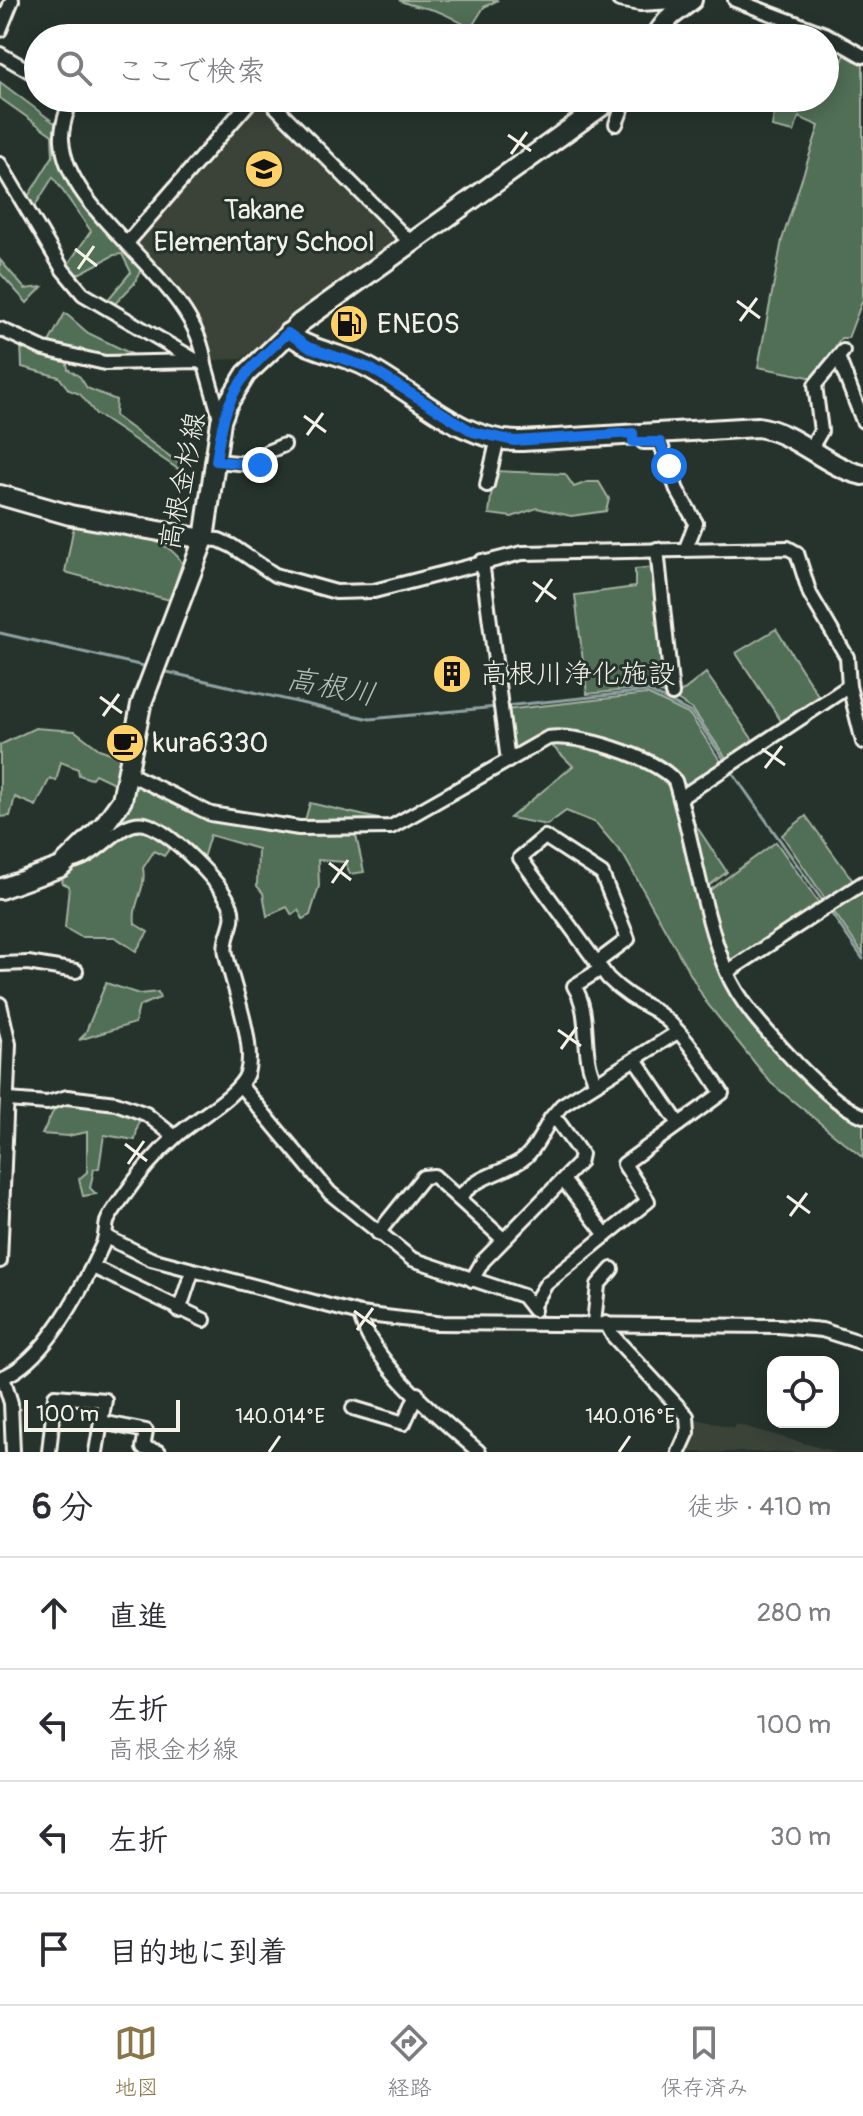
<!DOCTYPE html>
<html lang="ja">
<meta charset="utf-8">
<style>
:root{--surface:#fff;--page:#f2f2f3;--text:#2b2b33;--muted:#7c7c81;--line:#e1e1e2;--accent:#8a764a}
body{margin:0;font-family:Pangolin,"Klee One",sans-serif;background:var(--page);color:var(--text)}
.controls{position:absolute;right:24px;bottom:24px;display:grid;overflow:hidden;border-radius:16px;box-shadow:0 4px 20px #0003}
.controls button{width:72px;height:72px;display:grid;place-items:center;padding:0;border:0;border-bottom:2px solid var(--line);background:var(--surface);color:var(--text);font:40px sans-serif}
.scale{position:absolute;left:24px;bottom:20px;width:156px;box-sizing:border-box;padding-left:8px;border:4px solid #f4f1e8;border-top:0;font-size:22px;line-height:28px;white-space:nowrap;color:#f4f1e8;-webkit-text-stroke:6px #26332d;paint-order:stroke}
.stop{position:absolute;width:24px;height:24px;margin:-18px;border:6px solid #1a73e8;border-radius:50%;background:#fff}
.stop.end{background:#1a73e8;border-color:#fff;box-shadow:0 2px 8px #0008}
.list{margin:0;padding:0;list-style:none}
h2{display:flex;justify-content:space-between;align-items:center;height:104px;margin:0;padding:0 32px;font-size:34px}
h2 small{font-size:26px;font-weight:400;color:var(--muted)}
.list li{display:grid;grid-template-columns:52px 1fr auto;gap:24px;align-items:center;box-sizing:border-box;height:112px;padding:0 32px;border-top:2px solid var(--line)}
.list b{display:block;font-size:30px;white-space:nowrap}
.list p{margin:0;font-size:26px;white-space:nowrap;color:var(--muted)}
.list em{font-size:26px;font-style:normal;color:var(--muted)}
.icon{flex:none;width:44px;height:44px;fill:none;stroke:currentColor;stroke-width:2;stroke-linecap:round;stroke-linejoin:round}
.map{position:relative;flex:none;width:863px;height:1452px;overflow:hidden}
.search{position:absolute;background:var(--surface);box-shadow:0 4px 20px #0003;left:24px;right:24px;top:24px;height:88px;display:flex;align-items:center;gap:20px;box-sizing:border-box;padding:0 28px;border-radius:44px;color:var(--muted);font-size:30px}
.sheet{height:552px;background:var(--surface)}
nav{display:flex;justify-content:space-around;align-items:center;box-sizing:border-box;height:112px;border-top:2px solid var(--line);background:var(--surface);font-size:22px;color:var(--muted)}
nav a{display:grid;justify-items:center;gap:4px}
nav .on{color:var(--accent)}
.map>svg:first-child{display:block}
.built{fill:#3b4339}
.green{fill:#516e56;stroke:#a2b09f;stroke-width:2}
.lines{fill:none;stroke-linecap:round;stroke-linejoin:round}
.stream{stroke:#8fa2a2;stroke-width:3}
.street-casing{stroke:#f4f1e8;stroke-width:18}
.secondary-casing{stroke:#f4f1e8;stroke-width:24}
.street{stroke:#26332d;stroke-width:12}
.secondary{stroke:#26332d;stroke-width:18}
.route{stroke:#1a73e8;stroke-width:10}
.ticks{fill:none;stroke:#f4f1e8;stroke-width:3}
.labels{text-anchor:middle;dominant-baseline:central;stroke-width:6;stroke-linejoin:round;paint-order:stroke}
.poi-label{font-size:28px;fill:#f4f1e8;stroke:#26332d;text-anchor:start}
.street-label{font-size:28px;fill:#f4f1e8;stroke:#26332d}
.water-label{font-size:30px;font-style:italic;fill:#b1bdb9;stroke:#26332d}
.ticks-label{font-size:20px;text-anchor:middle;fill:#f4f1e8;stroke:#26332d;stroke-width:6;stroke-linejoin:round;paint-order:stroke}
</style>
<div class="map">
<svg width="863" height="1452" viewBox="0 0 863 1452">
<rect width="100%" height="100%" fill="#26332d"/>
<filter id="ink" filterUnits="userSpaceOnUse"><feTurbulence type="fractalNoise" baseFrequency=".0125" numOctaves="2"/><feDisplacementMap in="SourceGraphic" scale="16" xChannelSelector="R" yChannelSelector="G"/><feConvolveMatrix kernelMatrix="1 2 1 2 8 2 1 2 1" color-interpolation-filters="sRGB"/></filter>
<g filter="url(#ink)">
<g class="built">
<path d="M259,98L401,240L241,359L210,360L132,242Z"/>
<path d="M692,1418L734,1428L736,1424L835,1452H684L690,1441Z"/>
</g>
<g class="green">
<path d="M399,0H498L484,7L471,28C458,21 444,12 430,9C417,6 410,6 399,0Z"/>
<path d="M847,49L863,57V299L848,338H841L814,378L758,367L782,240L819,126L799,117L794,132L772,127L776,98H825V69L837,74Z"/>
<path d="M0,82L60,127L63,160L143,266L134,284L111,308L105,303L131,272L122,254L114,255L73,277L66,267L91,231L53,177L33,209L27,198L53,156L52,135L0,98Z"/>
<path d="M0,260L25,289L42,287L27,303L0,273Z"/>
<path d="M65,313L88,333L144,360L104,359L48,344Z"/>
<path d="M21,343L66,358L68,369L80,377L87,388L116,400L115,416L183,466L181,471L96,414L80,394L69,390L59,377L22,367Z"/>
<path d="M494,471L565,474L574,487L587,482H599L609,499L606,511L571,516L537,508L512,517L489,514Z"/>
<path d="M74,525C107,532 165,532 182,563L170,600L65,572Z"/>
<path d="M655,567L668,696L648,688L587,694L575,595L635,587V569Z"/>
<path d="M776,629L821,700L783,724L736,653Z"/>
<path d="M706,673L755,743L729,762L693,710L674,698Z"/>
<path d="M647,694L690,715L723,765L682,793L676,777L578,733L565,731L546,735L511,755L505,710Z"/>
<path d="M35,728L75,731L99,749L119,756L120,790L116,784L95,774L91,779L79,775L78,769L61,762L56,781L50,778L36,806L15,797L10,816L0,817V745Z"/>
<path d="M575,742L652,769L672,783L700,889L753,1021L863,1119V1158L771,1083L706,1002L624,856L596,823L566,811L547,825L510,818L573,766L549,743Z"/>
<path d="M134,779L212,818L355,831L364,872L350,874L345,862L318,860L319,886L310,915L303,919L298,910L292,915L287,907L267,916L263,893L257,886L258,849L210,835L202,861L176,840L164,856L154,851L143,868C147,889 132,902 135,924L148,932L136,951L115,937H81L65,928L69,886L62,883L65,870Z"/>
<path d="M310,803L391,822L304,824Z"/>
<path d="M687,812L727,872L707,887Z"/>
<path d="M806,816L853,881L826,900L782,835Z"/>
<path d="M776,842L821,906L729,965L709,891Z"/>
<path d="M863,887V954L832,909Z"/>
<path d="M106,983L139,994L158,992L160,998L139,1006L135,1023L79,1040L85,1034Z"/>
<path d="M65,1099L140,1115L135,1140L104,1135L99,1168L94,1169L90,1188L96,1194L83,1196L79,1179L87,1172V1132L68,1136L42,1134L54,1110L48,1109Z"/>
</g>
<g class="lines">
<g class="stream">
<path d="M0,633L148,667"/>
<path d="M163,671L370,719L497,707"/>
<path d="M505,706L648,691L692,713L726,762"/>
<path d="M730,769L824,903"/>
<path d="M829,910L863,959"/>
</g>
<defs>
<g id="street">
<path d="M619,0L640,4L691,1"/>
<path d="M735,0L825,34L863,56"/>
<path d="M0,30L12,0"/>
<path d="M0,54L38,76"/>
<path d="M71,98C67,112 61,126 62,140C67,219 198,280 205,365"/>
<path d="M267,98L410,242"/>
<path d="M616,124L623,106L621,98"/>
<path d="M0,164L63,270L83,294L197,361"/>
<path d="M127,243L253,98"/>
<path d="M0,329L44,349L105,363L199,361L205,365L221,421"/>
<path d="M838,357L863,421"/>
<path d="M643,442H660L677,490L696,523L686,548"/>
<path d="M810,450L821,431L815,385L843,351"/>
<path d="M216,461L260,465L267,452L284,445"/>
<path d="M487,485L498,438"/>
<path d="M204,539L219,540L232,546L275,575L336,592L374,591L522,553L788,548L797,553L810,594L847,657L849,686L863,742"/>
<path d="M657,549L672,694"/>
<path d="M482,561L508,761"/>
<path d="M128,773L211,814L299,828L391,827L548,738C578,733 655,757 675,781C693,840 703,915 726,970C740,1005 771,1036 796,1063C816,1083 837,1105 863,1116"/>
<path d="M680,798L849,686"/>
<path d="M0,964L28,963L76,971"/>
<path d="M727,972L863,883"/>
<path d="M0,1004L9,1044L0,1261"/>
<path d="M635,1059L679,1124"/>
<path d="M596,1083C579,1052 593,1016 574,986L601,969"/>
<path d="M240,1085L330,1193L412,1259L523,1296L534,1310"/>
<path d="M8,1100L47,1103L67,1097L116,1103L146,1114L175,1137"/>
<path d="M551,1118L562,1105L676,1033"/>
<path d="M563,1180L606,1235"/>
<path d="M458,1198C482,1174 490,1178 517,1163C533,1155 542,1133 551,1118L559,1123L581,1154L579,1163L483,1261L472,1280"/>
<path d="M378,1233L423,1177L434,1176L503,1239"/>
<path d="M106,1237L151,1259L360,1314L436,1323L779,1326L822,1330L863,1343"/>
<path d="M93,1267L204,1320"/>
<path d="M532,1307L546,1284L648,1201L624,1164L722,1093C704,1066 682,1028 654,1010C636,1000 623,993 608,978L520,858L545,837L602,874L628,939L596,963"/>
<path d="M179,1311L192,1272"/>
<path d="M360,1314C370,1362 442,1420 479,1452"/>
<path d="M594,1323L598,1285L612,1269"/>
<path d="M606,1323L613,1336L687,1416L688,1432L679,1452"/>
<path d="M3,1377L11,1403L13,1452"/>
<path d="M0,1378C44,1364 84,1285 102,1246C106,1237 105,1231 107,1222C110,1214 118,1204 123,1197C138,1175 156,1154 175,1137C193,1120 240,1095 247,1073C256,1044 232,984 226,954C222,937 237,924 231,907C223,884 169,830 145,824C118,818 98,861 66,862"/>
<path d="M353,1408L404,1423L417,1394"/>
<path d="M49,1452L55,1396L105,1400L101,1422L146,1431L143,1448L159,1452"/>
<path d="M96,1452L101,1422"/>
</g>
<g id="secondary">
<path d="M654,38L670,17L692,0"/>
<path d="M288,333C310,352 341,353 367,367C417,393 461,443 522,441L758,427C797,433 825,467 863,475"/>
<path d="M0,495L70,515L204,539"/>
<path d="M0,889L61,867L104,825L122,800L141,705L204,539L221,421L227,405L246,374L300,323L613,98"/>
</g>
</defs>
<use href="#street" class="street-casing"/>
<use href="#secondary" class="secondary-casing"/>
<use href="#street" class="street"/>
<use href="#secondary" class="secondary"/>
</g>
</g>
<g class="lines" filter="url(#ink)">
<path class="route" d="M260,465L216,461C226,393 236,380 288,333L308,347L370,368L473,432L515,441L633,433V442H660L669,466"/>
</g>
<path class="ticks" d="M508,135L531,151M511,154L527,132M75,249L97,266M78,269L94,246M737,301L760,318M740,321L757,298M304,416L326,432M307,435L323,413M533,582L556,599M536,602L552,579M100,697L122,713M103,716L119,694M762,749L785,765M765,768L782,746M329,863L351,880M332,883L348,860M558,1030L581,1046M561,1049L577,1027M125,1144L147,1161M128,1164L144,1141M787,1196L810,1213M790,1216L807,1193M354,1311L376,1327M357,1330L373,1308M269,1452L280,1436M619,1452L630,1436"/>
<defs>
<symbol id="school-disc" viewBox="-11 -11 22 22"><circle r="9.5" fill="#ffd166" stroke="#26332d"/><path d="M0-5L7-2L0 1L-7-2ZM-4 1L0 2.5L4 1V4Q0 6-4 4Z" fill="#111"/></symbol>
<symbol id="fuel-disc" viewBox="-11 -11 22 22"><circle r="9.5" fill="#ffd166" stroke="#26332d"/><path d="M-5.5-6h7V0h2V4h1.3V-2.5L3-4.5l.8-.8L6-3V5H2.5V1h-1V6h-7ZM-4.2-4.7v3.2H.2V-4.7Z" fill="#111"/></symbol>
<symbol id="building-disc" viewBox="-11 -11 22 22"><circle r="9.5" fill="#ffd166" stroke="#26332d"/><path d="M-4-6H4V6H1V3H-1V6H-4ZM-2.5-4.3h1.7v1.8h-1.7ZM.8-4.3h1.7v1.8H.8ZM-2.5-1h1.7V.8h-1.7ZM.8-1h1.7V.8H.8Z" fill="#111"/></symbol>
<symbol id="cafe-disc" viewBox="-11 -11 22 22"><circle r="9.5" fill="#ffd166" stroke="#26332d"/><path d="M-5.5-4.5H6V0H3Q3 3.5 0 3.5H-2.5Q-5.5 3.5-5.5 0ZM3-3.2v2h1.7v-2ZM-6 4.5H4V6H-6Z" fill="#111"/></symbol>
</defs>
<g fill-rule="evenodd">
<use href="#school-disc" x="242" y="147" width="44" height="44"/>
<use href="#fuel-disc" x="327" y="302" width="44" height="44"/>
<use href="#building-disc" x="430" y="652" width="44" height="44"/>
<use href="#cafe-disc" x="103" y="721" width="44" height="44"/>
</g>
<g class="labels">
<g class="poi-label">
<text x="264" y="210" text-anchor="middle">Takane<tspan x="264" dy="32">Elementary School</tspan></text>
<text x="377" y="324">ENEOS</text>
<text x="480" y="674">高根川浄化施設</text>
<text x="153" y="743">kura6330</text>
</g>
<g class="street-label">
<text transform="translate(183 481) rotate(-79)">高根金杉線</text>
</g>
<g class="water-label">
<text transform="translate(331 687) rotate(11)">高根川</text>
</g>
</g>
<g class="ticks-label">
<text x="280" y="1423">140.014°E</text>
<text x="630" y="1423">140.016°E</text>
</g>
</svg>
<div class="controls">
<button><svg class="icon" aria-label="locate" viewBox="0 0 24 24"><circle cx="12" cy="12" r="6"/><path d="M12 2v4M12 18v4M2 12h4M18 12h4"/></svg></button>
</div>
<div class="scale">100 m</div>
<div class="stop" style="left:669px;top:466px"></div>
<div class="stop end" style="left:260px;top:465px"></div>
<div class="search"><svg class="icon" aria-label="search" viewBox="0 0 24 24"><circle cx="10" cy="10" r="6"/><path d="M15 15l6 6"/></svg>ここで検索</div>
</div>
<section class="sheet">
<h2>6 分<small>徒歩 · 410 m</small></h2>
<ul class="list">
<li><svg class="icon" aria-label="ahead" viewBox="0 0 24 24"><path d="M12 20V5M6 11l6-6 6 6"/></svg><div><b>直進</b></div><em>280 m</em></li>
<li><svg class="icon" aria-label="left" viewBox="0 0 24 24"><path d="M17 20v-9H6M10 6l-5 5 5 5"/></svg><div><b>左折</b><p>高根金杉線</p></div><em>100 m</em></li>
<li><svg class="icon" aria-label="left" viewBox="0 0 24 24"><path d="M17 20v-9H6M10 6l-5 5 5 5"/></svg><div><b>左折</b></div><em>30 m</em></li>
<li><svg class="icon" aria-label="arrive" viewBox="0 0 24 24"><path d="M6 21V4h12l-3 4 3 4H6"/></svg><div><b>目的地に到着</b></div></li>
</ul>
</section>
<nav>
<a class="on"><svg class="icon" aria-label="map" viewBox="0 0 24 24"><path d="M3 6l6-2 6 2 6-2v14l-6 2-6-2-6 2zM9 4v14M15 6v14"/></svg>地図</a>
<a><svg class="icon" aria-label="directions" viewBox="0 0 24 24"><path d="M12 3l9 9-9 9-9-9zM9 14v-3h6M13 9l2 2-2 2"/></svg>経路</a>
<a><svg class="icon" aria-label="saved" viewBox="0 0 24 24"><path d="M7 4h10v16l-5-4-5 4z"/></svg>保存済み</a>
</nav>
